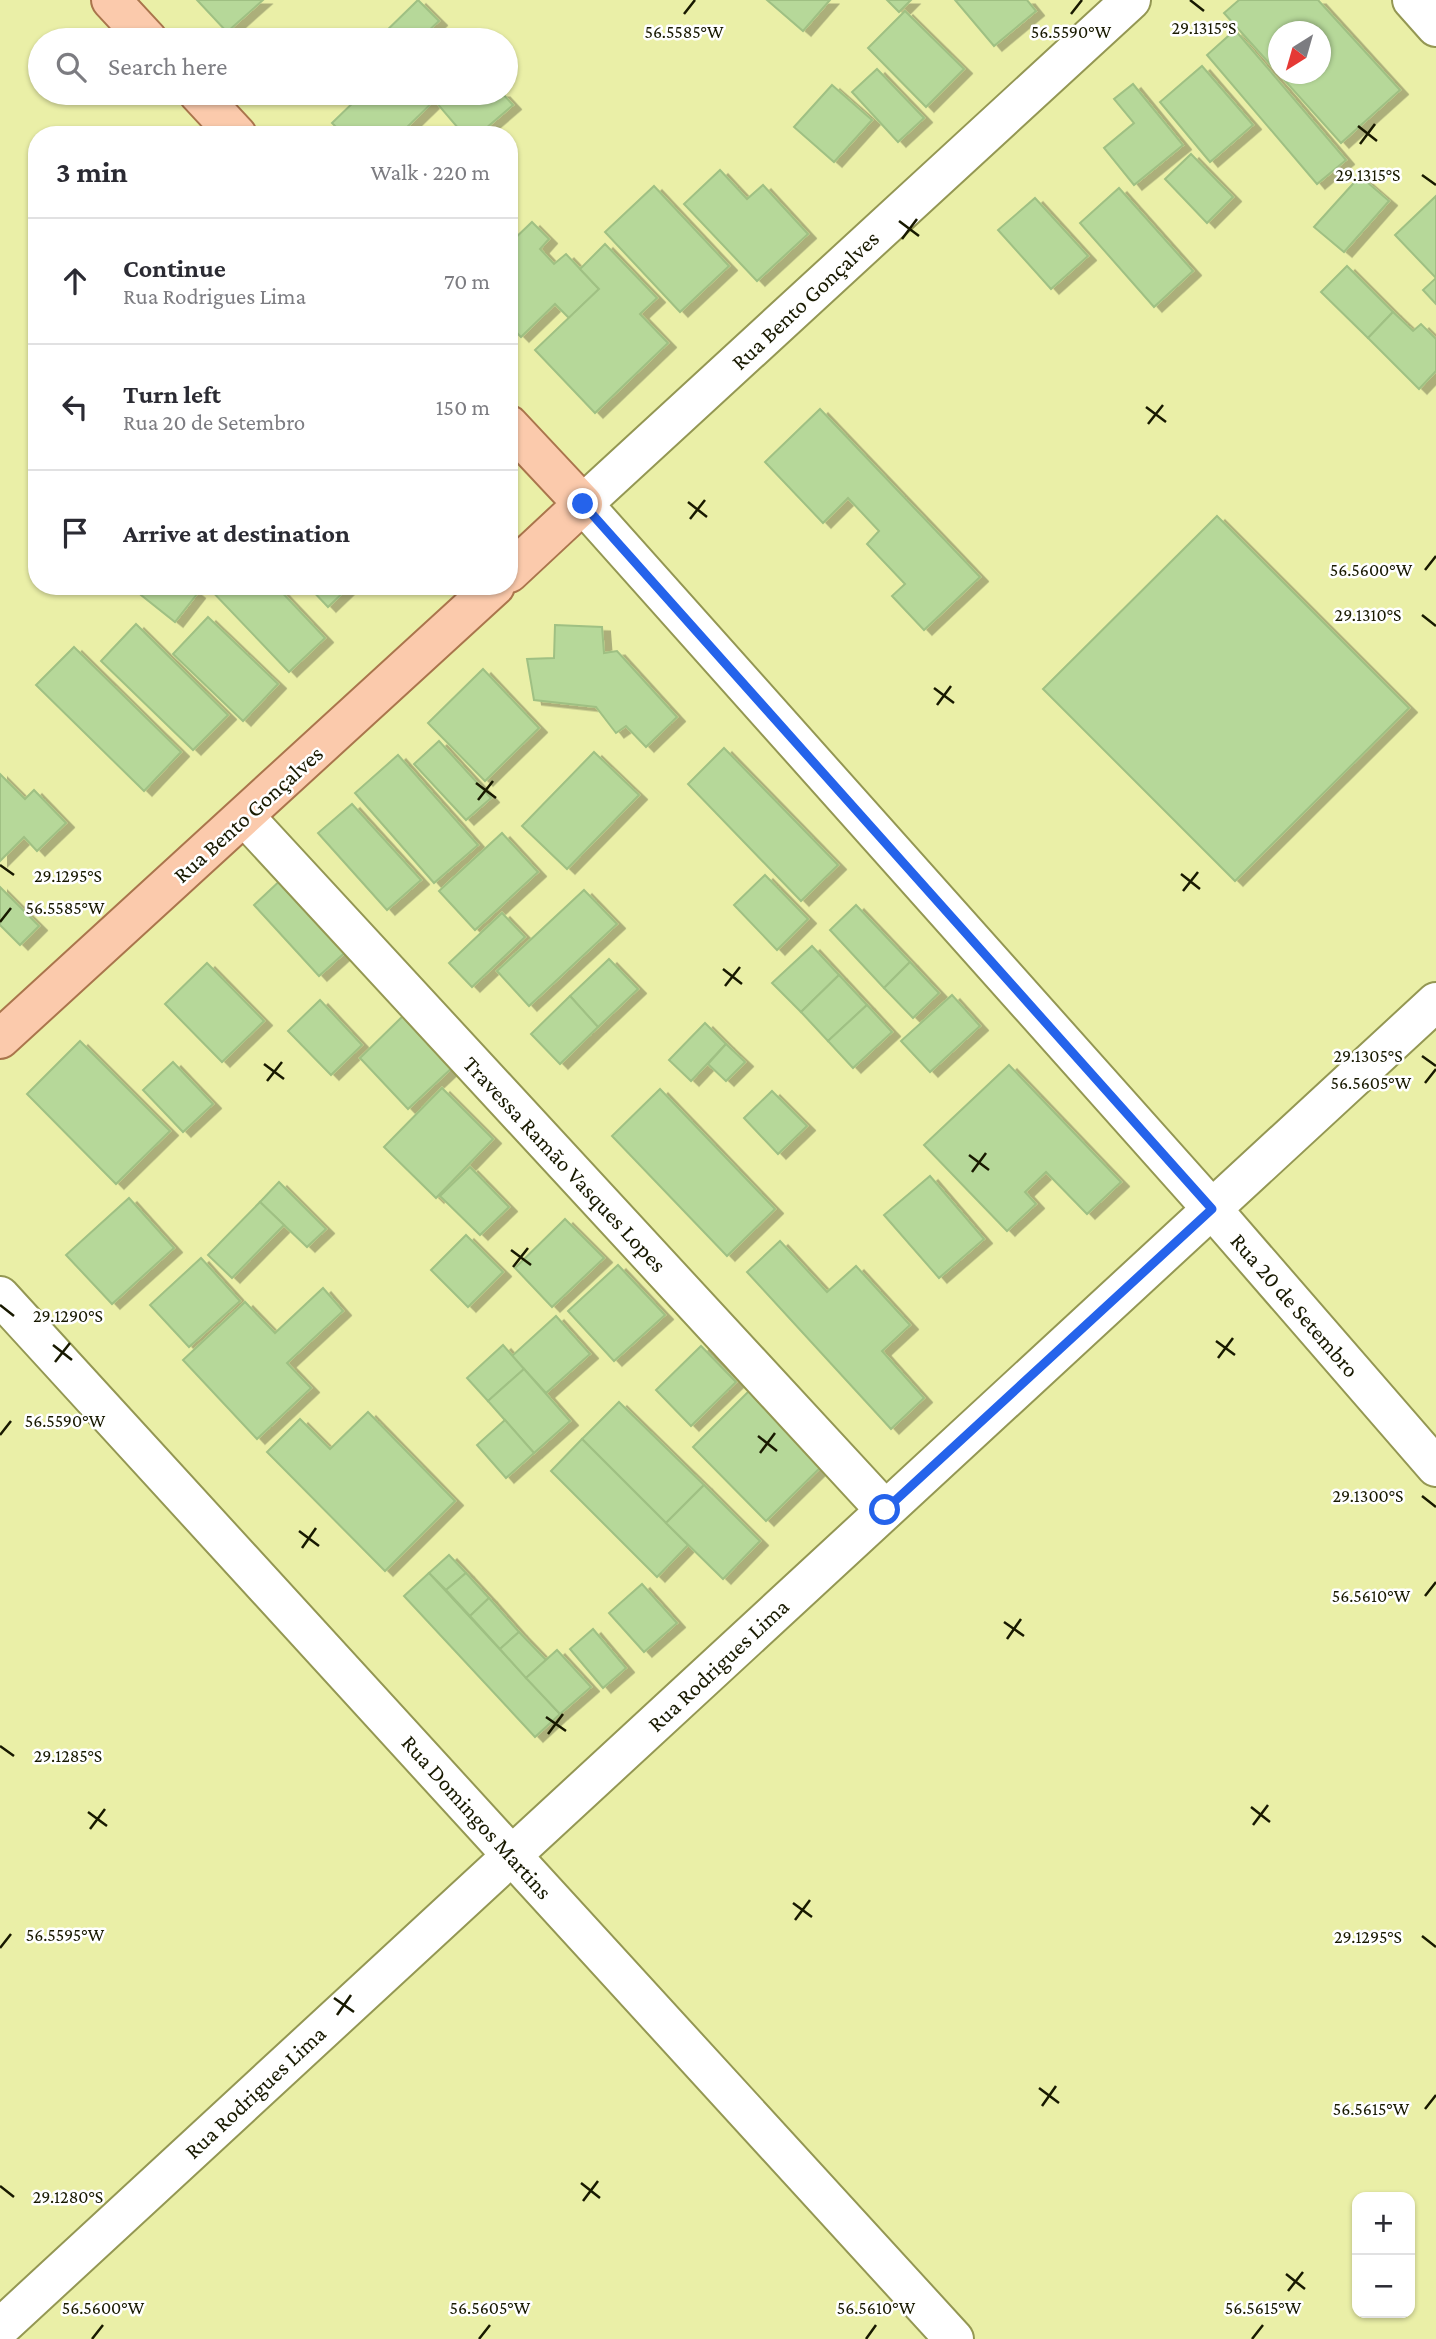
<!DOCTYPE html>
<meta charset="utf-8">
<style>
:root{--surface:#fff;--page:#f7f7f7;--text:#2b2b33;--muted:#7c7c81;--line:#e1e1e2}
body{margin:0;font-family:"Crimson Pro",serif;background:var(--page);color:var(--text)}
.controls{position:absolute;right:21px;bottom:21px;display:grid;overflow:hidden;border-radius:14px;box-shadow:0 2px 5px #0004}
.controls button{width:63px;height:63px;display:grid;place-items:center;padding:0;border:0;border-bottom:2px solid var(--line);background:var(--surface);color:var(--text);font:35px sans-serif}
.compass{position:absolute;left:1268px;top:21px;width:63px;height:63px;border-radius:50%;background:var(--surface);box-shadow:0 2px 5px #0004;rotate:217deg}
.stop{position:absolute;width:21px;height:21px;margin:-16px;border:5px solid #2563eb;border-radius:50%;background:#fff}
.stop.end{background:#2563eb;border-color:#fff;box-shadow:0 2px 7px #0008}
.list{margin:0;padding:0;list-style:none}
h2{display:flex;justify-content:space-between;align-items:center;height:91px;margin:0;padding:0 28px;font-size:30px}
h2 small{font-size:23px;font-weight:400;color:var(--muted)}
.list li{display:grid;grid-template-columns:46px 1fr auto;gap:21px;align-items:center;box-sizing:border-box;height:126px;padding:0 28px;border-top:2px solid var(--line)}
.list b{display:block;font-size:26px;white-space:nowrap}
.list p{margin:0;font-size:23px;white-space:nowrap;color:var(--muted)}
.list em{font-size:23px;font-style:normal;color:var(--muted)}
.icon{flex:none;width:38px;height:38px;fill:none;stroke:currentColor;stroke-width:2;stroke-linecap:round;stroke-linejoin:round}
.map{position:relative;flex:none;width:1436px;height:2339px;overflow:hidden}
.search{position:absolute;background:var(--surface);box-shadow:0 2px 5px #0004;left:28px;top:28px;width:490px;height:77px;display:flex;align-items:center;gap:18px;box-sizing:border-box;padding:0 24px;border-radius:38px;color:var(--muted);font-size:26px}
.panel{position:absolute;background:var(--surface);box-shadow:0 2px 5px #0004;left:28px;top:126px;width:490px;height:469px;border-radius:28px}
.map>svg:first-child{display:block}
.building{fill:#b6d899;stroke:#9fc083;stroke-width:2;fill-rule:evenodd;filter:url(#shadow)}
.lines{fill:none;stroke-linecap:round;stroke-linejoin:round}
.minor-casing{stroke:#949753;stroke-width:42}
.major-casing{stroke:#aa754c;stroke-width:42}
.minor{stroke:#fff;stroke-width:38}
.major{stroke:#fbcaac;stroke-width:38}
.route{stroke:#2563eb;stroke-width:9}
.ticks{fill:none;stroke:#181900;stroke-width:2.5}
.labels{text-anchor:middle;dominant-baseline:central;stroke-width:5;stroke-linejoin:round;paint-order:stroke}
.street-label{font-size:23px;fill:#181900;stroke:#fff}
.ticks-label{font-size:18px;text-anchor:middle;fill:#181900;stroke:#fff;stroke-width:5;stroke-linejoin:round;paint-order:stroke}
</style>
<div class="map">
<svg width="1436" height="2339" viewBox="0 0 1436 2339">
<defs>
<filter id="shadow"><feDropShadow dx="8" dy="4.5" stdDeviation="0" flood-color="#0004"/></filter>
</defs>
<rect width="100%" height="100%" fill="#eaefa7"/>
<g class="building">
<path d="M197,0H263L227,32Z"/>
<path d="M418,0L439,21L425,34L431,40H377Z"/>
<path d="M767,0H830L803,31Z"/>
<path d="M887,0H911L899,12Z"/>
<path d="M955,0H1027L1036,11L994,46Z"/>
<path d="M1239,0H1318L1400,90L1341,143L1224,13ZM1278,32H1320V74H1278Z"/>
<path d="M905,11L964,69L926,107L868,48Z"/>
<path d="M1235,30L1346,160L1317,184L1207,55Z"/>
<path d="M1202,66L1253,125L1210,162L1160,102Z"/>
<path d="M877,69L924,118L898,142L852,92Z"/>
<path d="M1133,84L1183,145L1134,185L1104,148L1134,123L1114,99Z"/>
<path d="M832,85L872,120L834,162L794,127Z"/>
<path d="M359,93H442L399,135H344L332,123L361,95Z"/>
<path d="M445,93H502L513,105L478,135H464L435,101Z"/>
<path d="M1191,154L1233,197L1207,223L1165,179Z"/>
<path d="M720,170L747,199L763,185L808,234L757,281L684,204Z"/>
<path d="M1360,176L1389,201L1344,252L1314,227Z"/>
<path d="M654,186L729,266L680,312L605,232Z"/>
<path d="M1119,188L1193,271L1154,307L1080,223Z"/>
<path d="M1436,196V278L1395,235Z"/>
<path d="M1035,198L1088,256L1051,289L998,230Z"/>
<path d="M532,222L549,239L540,249L554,264L566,254L599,289L569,318L555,304L521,337L509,325V244Z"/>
<path d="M605,244L657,298L640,314L668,343L595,413L535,350L599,289L580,269Z"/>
<path d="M1347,266L1393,312L1368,338L1321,292Z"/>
<path d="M1436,278V304L1423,290Z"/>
<path d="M1393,312L1413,331L1421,324L1436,339V371L1419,389L1368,338Z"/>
<path d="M820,409L980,577L924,630L892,596L905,584L867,544L879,531L848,498L823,523L765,462Z"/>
<path d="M1217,516L1409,708L1235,881L1043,689Z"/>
<path d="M147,586H187L197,594L175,622L141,595Z"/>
<path d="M207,586H276L325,638L289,672Z"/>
<path d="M308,586H350L328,607Z"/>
<path d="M208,617L278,684L243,721L173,654Z"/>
<path d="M136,624L228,715L193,750L101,661Z"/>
<path d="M555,625L602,627L604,653L617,651L677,717L646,747L626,726L616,733L596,707L534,700L527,659L554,658Z"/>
<path d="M74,647L181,752L144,791L36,685Z"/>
<path d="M483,669L539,728L485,781L428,723Z"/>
<path d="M439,741L491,798L466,820L414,764Z"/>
<path d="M724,748L838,865L801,901L688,784Z"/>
<path d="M594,752L639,795L567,869L522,826Z"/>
<path d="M398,755L478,845L434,883L355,793Z"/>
<path d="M0,774L25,799L34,790L66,823L37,851L24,837L0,861Z"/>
<path d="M352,804L421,880L387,910L318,833Z"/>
<path d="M502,833L538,872L475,930L439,891Z"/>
<path d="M765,875L808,919L777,950L734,905Z"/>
<path d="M285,876L351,947L319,976L254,905Z"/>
<path d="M0,887L39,926L20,945L0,925Z"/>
<path d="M584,890L617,924L529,1006L497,971Z"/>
<path d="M856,905L910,962L884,988L830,930Z"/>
<path d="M502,913L525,937L472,987L449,963Z"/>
<path d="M812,946L839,975L801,1012L772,983Z"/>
<path d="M609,959L638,989L598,1027L570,996Z"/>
<path d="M910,962L939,993L913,1018L884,988Z"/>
<path d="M207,963L264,1021L222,1062L165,1004Z"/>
<path d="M839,975L867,1005L828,1041L801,1012Z"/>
<path d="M952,995L980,1026L930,1072L901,1041Z"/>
<path d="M570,996L598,1027L560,1064L531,1034Z"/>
<path d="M320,1000L362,1045L331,1075L288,1031Z"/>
<path d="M867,1005L892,1032L853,1068L828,1041Z"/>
<path d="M406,1013L455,1065L408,1109L360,1058Z"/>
<path d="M705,1023L726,1044L691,1081L669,1060Z"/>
<path d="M80,1041L170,1131L116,1184L27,1094Z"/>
<path d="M726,1044L745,1062L726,1081L708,1064Z"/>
<path d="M173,1062L213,1104L183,1132L143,1090Z"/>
<path d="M1009,1065L1121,1182L1087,1214L1046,1172L1025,1192L1036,1204L1007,1231L924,1145Z"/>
<path d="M442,1088L493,1139L436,1198L384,1147Z"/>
<path d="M660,1089L775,1209L727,1256L612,1136Z"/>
<path d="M772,1091L807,1126L778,1154L744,1118Z"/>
<path d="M470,1167L509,1207L480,1235L440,1196Z"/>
<path d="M930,1176L984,1239L939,1278L884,1215Z"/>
<path d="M279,1182L326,1229L307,1247L260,1202Z"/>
<path d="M129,1198L174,1248L112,1304L66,1255Z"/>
<path d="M260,1202L284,1225L232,1278L208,1255Z"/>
<path d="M565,1219L604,1258L552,1307L515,1268Z"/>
<path d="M466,1235L503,1272L468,1307L431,1270Z"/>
<path d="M780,1241L827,1292L856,1266L910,1325L882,1351L924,1398L891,1429L747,1272Z"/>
<path d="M201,1258L240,1301L189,1347L150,1305Z"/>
<path d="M618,1265L665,1315L614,1361L568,1311Z"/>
<path d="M323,1288L343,1311L287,1363L311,1388L257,1439L183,1360L245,1302L275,1333Z"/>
<path d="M556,1316L590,1354L546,1393L512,1356Z"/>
<path d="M503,1345L524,1369L488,1401L467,1378Z"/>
<path d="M701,1346L736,1382L691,1426L656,1390Z"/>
<path d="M524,1369L570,1421L534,1453L488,1401Z"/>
<path d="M754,1386L828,1460L766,1521L693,1447Z"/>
<path d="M619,1402L704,1485L666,1523L582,1439Z"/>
<path d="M368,1412L455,1501L385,1571L267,1452L300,1419L330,1449Z"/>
<path d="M505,1420L534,1453L506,1478L477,1445Z"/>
<path d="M582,1439L688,1545L657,1577L551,1471Z"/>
<path d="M704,1485L760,1541L723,1579L666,1523Z"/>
<path d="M449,1555L466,1573L446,1590L429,1573Z"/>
<path d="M429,1573L560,1714L535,1737L404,1596Z"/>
<path d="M466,1573L489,1598L470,1616L446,1590Z"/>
<path d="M642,1584L677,1623L644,1652L609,1613Z"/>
<path d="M489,1598L519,1632L500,1649L470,1616Z"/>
<path d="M593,1629L626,1668L603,1688L570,1649Z"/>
<path d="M519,1632L546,1660L526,1678L500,1649Z"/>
<path d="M557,1650L591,1687L560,1714L526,1678Z"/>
</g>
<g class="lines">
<defs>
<g id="minor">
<path d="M1131,0L583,504L1212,1209L1436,1467"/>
<path d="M1412,0L1436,27"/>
<path d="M245,817L885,1510"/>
<path d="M0,1296L954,2339"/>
<path d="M0,2328L1436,1002"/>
</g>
<g id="major">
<path d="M111,0L148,40"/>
<path d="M198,93L237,135"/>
<path d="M509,425L583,504L509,573"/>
<path d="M0,1039L495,586"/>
</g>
</defs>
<use href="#minor" class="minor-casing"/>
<use href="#major" class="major-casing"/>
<use href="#minor" class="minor"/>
<use href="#major" class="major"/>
</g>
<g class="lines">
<path class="route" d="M583,504L1212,1209L885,1510"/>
</g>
<path class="ticks" d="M1190,0L1204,11M684,14L695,0M1071,14L1082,0M1358,126L1377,141M1360,144L1375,124M1422,175L1436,185M899,221L919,236M902,239L917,219M1146,407L1166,422M1148,424L1163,405M688,502L707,517M690,519L705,500M1425,570L1436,556M1422,615L1436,626M934,688L954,703M937,705L951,686M476,783L496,798M478,800L493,781M0,865L14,875M1181,874L1200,889M1183,891L1198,872M0,922L11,908M723,969L742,984M725,986L740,967M1422,1056L1436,1066M264,1064L284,1079M267,1081L282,1062M1425,1083L1436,1069M969,1155L989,1170M972,1172L986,1153M511,1250L531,1265M513,1267L528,1248M0,1305L14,1316M1216,1341L1235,1355M53,1345L72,1360M1218,1358L1233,1338M55,1362L70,1343M0,1435L11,1421M758,1436L777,1451M760,1453L775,1433M1422,1496L1436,1507M299,1531L319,1546M302,1548L316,1528M1425,1596L1436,1582M1004,1622L1024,1636M1007,1639L1021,1619M546,1717L566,1731M548,1734L563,1714M0,1746L14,1756M1251,1807L1270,1822M88,1812L107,1826M1253,1825L1268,1805M90,1829L105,1809M793,1903L812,1917M795,1920L810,1900M1422,1936L1436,1947M0,1948L11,1934M334,1998L354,2012M337,2015L351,1995M1039,2088L1059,2103M1042,2106L1056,2086M1425,2109L1436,2095M581,2183L600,2198M0,2186L14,2197M583,2201L598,2181M1286,2274L1305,2289M1288,2291L1303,2272M92,2339L103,2325M479,2339L490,2325M866,2339L876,2325M1252,2339L1263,2325"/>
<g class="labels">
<g class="street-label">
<text transform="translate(805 300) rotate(-43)">Rua Bento Gonçalves</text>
<text transform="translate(248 814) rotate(-42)">Rua Bento Gonçalves</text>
<text transform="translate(565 1164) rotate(47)">Travessa Ramão Vasques Lopes</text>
<text transform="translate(1295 1305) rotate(49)">Rua 20 de Setembro</text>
<text transform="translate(718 1665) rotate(-43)">Rua Rodrigues Lima</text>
<text transform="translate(477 1817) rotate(48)">Rua Domingos Martins</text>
<text transform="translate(255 2092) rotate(-43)">Rua Rodrigues Lima</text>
</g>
</g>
<g class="ticks-label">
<text x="1204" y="34">29.1315°S</text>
<text x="684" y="38">56.5585°W</text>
<text x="1071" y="38">56.5590°W</text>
<text x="1368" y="181">29.1315°S</text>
<text x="1371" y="576">56.5600°W</text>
<text x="1368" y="621">29.1310°S</text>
<text x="68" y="882">29.1295°S</text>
<text x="65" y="914">56.5585°W</text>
<text x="1368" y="1062">29.1305°S</text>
<text x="1371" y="1089">56.5605°W</text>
<text x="68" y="1322">29.1290°S</text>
<text x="65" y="1427">56.5590°W</text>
<text x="1368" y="1502">29.1300°S</text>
<text x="1371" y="1602">56.5610°W</text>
<text x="68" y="1762">29.1285°S</text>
<text x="65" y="1941">56.5595°W</text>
<text x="1368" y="1943">29.1295°S</text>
<text x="1371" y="2115">56.5615°W</text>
<text x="68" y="2203">29.1280°S</text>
<text x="103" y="2314">56.5600°W</text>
<text x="490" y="2314">56.5605°W</text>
<text x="876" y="2314">56.5610°W</text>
<text x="1263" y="2314">56.5615°W</text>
</g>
</svg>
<div class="controls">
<button>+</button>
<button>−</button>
</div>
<svg class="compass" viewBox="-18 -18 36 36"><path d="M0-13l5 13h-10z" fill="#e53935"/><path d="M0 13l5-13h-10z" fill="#7c7c81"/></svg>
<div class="stop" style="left:885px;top:1510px"></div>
<div class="stop end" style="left:583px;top:504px"></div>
<div class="search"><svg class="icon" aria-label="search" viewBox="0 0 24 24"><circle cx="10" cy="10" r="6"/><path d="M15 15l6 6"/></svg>Search here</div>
<section class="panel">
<h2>3 min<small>Walk · 220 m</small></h2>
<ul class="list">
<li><svg class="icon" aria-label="ahead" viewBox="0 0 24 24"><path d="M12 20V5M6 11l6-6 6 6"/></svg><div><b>Continue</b><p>Rua Rodrigues Lima</p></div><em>70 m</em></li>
<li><svg class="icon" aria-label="left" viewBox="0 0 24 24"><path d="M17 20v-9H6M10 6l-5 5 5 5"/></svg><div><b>Turn left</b><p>Rua 20 de Setembro</p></div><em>150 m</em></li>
<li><svg class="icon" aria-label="arrive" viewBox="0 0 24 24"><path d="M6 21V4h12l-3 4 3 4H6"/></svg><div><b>Arrive at destination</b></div></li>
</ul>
</section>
</div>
